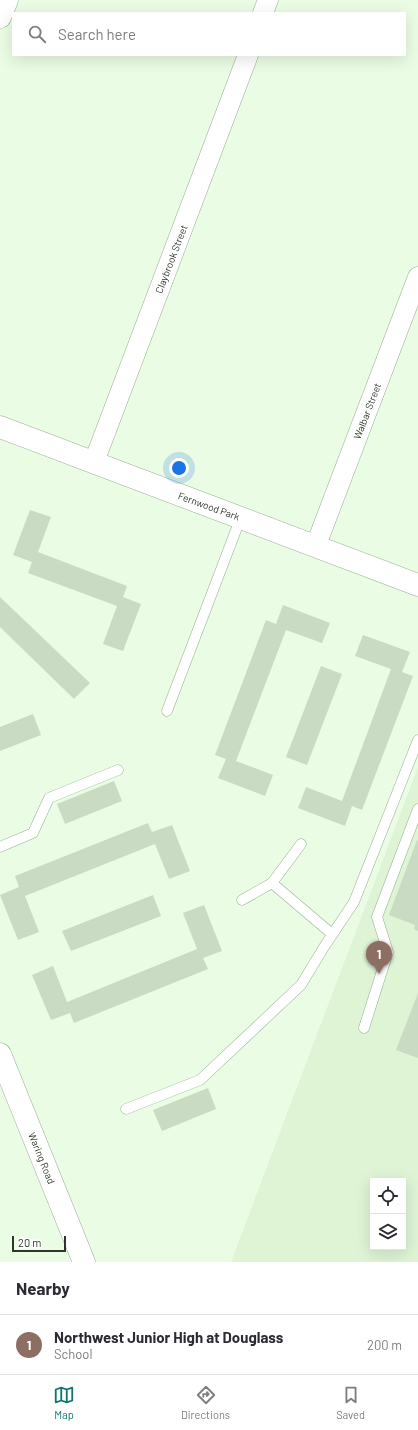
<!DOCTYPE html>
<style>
:root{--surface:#fff;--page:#f2f2f3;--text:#2b2b33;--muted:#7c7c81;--line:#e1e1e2;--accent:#0f766e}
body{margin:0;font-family:Barlow,sans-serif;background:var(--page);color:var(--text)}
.controls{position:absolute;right:12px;bottom:12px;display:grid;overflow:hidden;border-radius:0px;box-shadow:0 4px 16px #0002}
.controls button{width:36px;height:36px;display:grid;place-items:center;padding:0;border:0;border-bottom:1px solid var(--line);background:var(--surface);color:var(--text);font:20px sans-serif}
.scale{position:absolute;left:12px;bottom:10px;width:54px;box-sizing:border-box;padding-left:4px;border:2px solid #2f352c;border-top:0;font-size:11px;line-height:14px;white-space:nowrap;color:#2f352c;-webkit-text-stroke:3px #fff;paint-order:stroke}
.you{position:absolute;left:179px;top:468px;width:14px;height:14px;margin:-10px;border:3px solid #fff;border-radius:50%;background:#1a73e8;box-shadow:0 0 0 6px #1a73e833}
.badge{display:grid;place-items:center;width:26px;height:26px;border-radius:50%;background:var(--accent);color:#fff;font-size:13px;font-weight:700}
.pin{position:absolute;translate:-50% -33px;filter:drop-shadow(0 1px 2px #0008)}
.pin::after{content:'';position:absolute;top:21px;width:14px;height:12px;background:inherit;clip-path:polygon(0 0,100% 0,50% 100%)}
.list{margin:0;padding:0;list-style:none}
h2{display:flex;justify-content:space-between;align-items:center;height:52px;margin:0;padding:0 16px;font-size:17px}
h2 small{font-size:13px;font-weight:400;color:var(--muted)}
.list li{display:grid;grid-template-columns:26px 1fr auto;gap:12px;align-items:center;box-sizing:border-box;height:60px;padding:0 16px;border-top:1px solid var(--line)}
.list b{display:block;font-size:15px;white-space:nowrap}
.list p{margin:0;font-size:13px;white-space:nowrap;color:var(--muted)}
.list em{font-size:13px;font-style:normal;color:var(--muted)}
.icon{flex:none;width:22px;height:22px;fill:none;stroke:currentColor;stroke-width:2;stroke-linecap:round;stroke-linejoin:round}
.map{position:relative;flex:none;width:418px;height:1262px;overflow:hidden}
.search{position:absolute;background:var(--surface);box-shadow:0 4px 16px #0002;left:12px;right:12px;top:12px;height:44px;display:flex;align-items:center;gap:10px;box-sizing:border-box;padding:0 14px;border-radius:0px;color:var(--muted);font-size:15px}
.sheet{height:112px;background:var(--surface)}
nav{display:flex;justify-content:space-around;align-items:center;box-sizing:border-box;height:56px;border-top:1px solid var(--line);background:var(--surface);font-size:11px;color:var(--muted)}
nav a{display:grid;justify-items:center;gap:2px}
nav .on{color:var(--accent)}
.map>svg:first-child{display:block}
.built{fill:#def4d5;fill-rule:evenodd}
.building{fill:#cadbc3}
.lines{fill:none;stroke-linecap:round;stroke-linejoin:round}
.service-casing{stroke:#9bac95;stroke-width:11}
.minor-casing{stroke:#9bac95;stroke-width:21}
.tertiary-casing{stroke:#9bac95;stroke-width:23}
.service{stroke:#fff;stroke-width:10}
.minor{stroke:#fff;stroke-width:20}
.tertiary{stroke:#fff;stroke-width:22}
.labels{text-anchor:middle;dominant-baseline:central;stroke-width:3;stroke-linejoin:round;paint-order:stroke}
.street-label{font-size:10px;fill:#2f352c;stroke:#fff}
</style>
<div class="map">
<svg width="418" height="1262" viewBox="0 0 418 1262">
<rect width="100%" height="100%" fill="#ebfce4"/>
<path class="built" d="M418,767V1262H231ZM373,1181H403V1247H373Z"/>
<g class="building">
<path d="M30,510L51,517L38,552L127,586L123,597L141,604L123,651L103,644L117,606L28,573L32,562L13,555Z"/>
<path d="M0,597L90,683L74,699L0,627Z"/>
<path d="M283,605L330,623L322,643L286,630L236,761L273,775L265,796L218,778L226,759L215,755L266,620L276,624Z"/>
<path d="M363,635L410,652L402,672L413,676L362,810L352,806L345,826L298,808L306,787L342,801L391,669L355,656Z"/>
<path d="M321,666L342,674L307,765L286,757Z"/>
<path d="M33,714L41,735L0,751V727Z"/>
<path d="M114,781L122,801L65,824L57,804Z"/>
<path d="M148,823L152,832L172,825L190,871L169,879L155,844L25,896L39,932L18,940L0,895L19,887L15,876Z"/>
<path d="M417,840L418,841V931L414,929L415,925L389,915Z"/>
<path d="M153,895L161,916L71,951L62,931Z"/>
<path d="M204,905L222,951L203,958L208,969L74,1023L70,1013L51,1020L32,975L53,966L67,1002L197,949L183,913Z"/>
<path d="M418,993V1058L396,1050Z"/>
<path d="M208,1088L216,1109L162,1131L153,1110Z"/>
</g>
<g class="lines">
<defs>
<g id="service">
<path d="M167,711L241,517"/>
<path d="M0,847L33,833L49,798L118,770"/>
<path d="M272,883L332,934"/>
<path d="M242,900L272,883L301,844"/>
<path d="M364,1028L388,952L377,917L418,809"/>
<path d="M126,1109L200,1080L301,985L324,947L354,902L418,740"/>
</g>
<g id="minor">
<path d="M263,13L268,0"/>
<path d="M94,462L248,55"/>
<path d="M316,545L418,277"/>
</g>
<g id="tertiary">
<path d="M0,17L7,0"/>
<path d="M0,427L418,585"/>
<path d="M0,1054L84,1262"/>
</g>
</defs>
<use href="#service" class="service-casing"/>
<use href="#minor" class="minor-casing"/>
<use href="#tertiary" class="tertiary-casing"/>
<use href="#service" class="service"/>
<use href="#minor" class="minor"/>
<use href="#tertiary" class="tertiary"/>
</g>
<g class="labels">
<g class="street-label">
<text transform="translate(171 259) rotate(-69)">Claybrook Street</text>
<text transform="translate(367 411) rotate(-69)">Walbar Street</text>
<text transform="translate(209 506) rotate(20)">Fernwood Park</text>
<text transform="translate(42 1158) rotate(68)">Waring Road</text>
</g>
</g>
</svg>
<div class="controls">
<button><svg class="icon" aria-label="locate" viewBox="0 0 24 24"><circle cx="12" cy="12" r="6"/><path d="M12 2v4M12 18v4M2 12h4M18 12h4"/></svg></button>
<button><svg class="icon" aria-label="layers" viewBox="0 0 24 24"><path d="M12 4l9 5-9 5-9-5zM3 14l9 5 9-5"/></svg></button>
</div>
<div class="scale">20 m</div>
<div class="you"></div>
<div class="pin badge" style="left:379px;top:974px;background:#8d6e63">1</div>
<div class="search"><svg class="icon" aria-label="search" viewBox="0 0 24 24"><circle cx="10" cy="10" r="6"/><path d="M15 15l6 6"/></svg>Search here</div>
</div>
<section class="sheet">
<h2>Nearby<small></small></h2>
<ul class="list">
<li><span class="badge" style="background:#8d6e63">1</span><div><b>Northwest Junior High at Douglass</b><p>School</p></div><em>200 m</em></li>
</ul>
</section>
<nav>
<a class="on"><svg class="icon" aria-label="map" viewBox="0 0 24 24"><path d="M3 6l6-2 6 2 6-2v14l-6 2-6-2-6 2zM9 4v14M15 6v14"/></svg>Map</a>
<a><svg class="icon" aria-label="directions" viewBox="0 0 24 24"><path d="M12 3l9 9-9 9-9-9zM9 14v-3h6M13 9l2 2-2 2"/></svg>Directions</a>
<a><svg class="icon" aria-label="saved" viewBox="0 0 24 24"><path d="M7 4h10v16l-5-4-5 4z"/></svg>Saved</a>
</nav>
